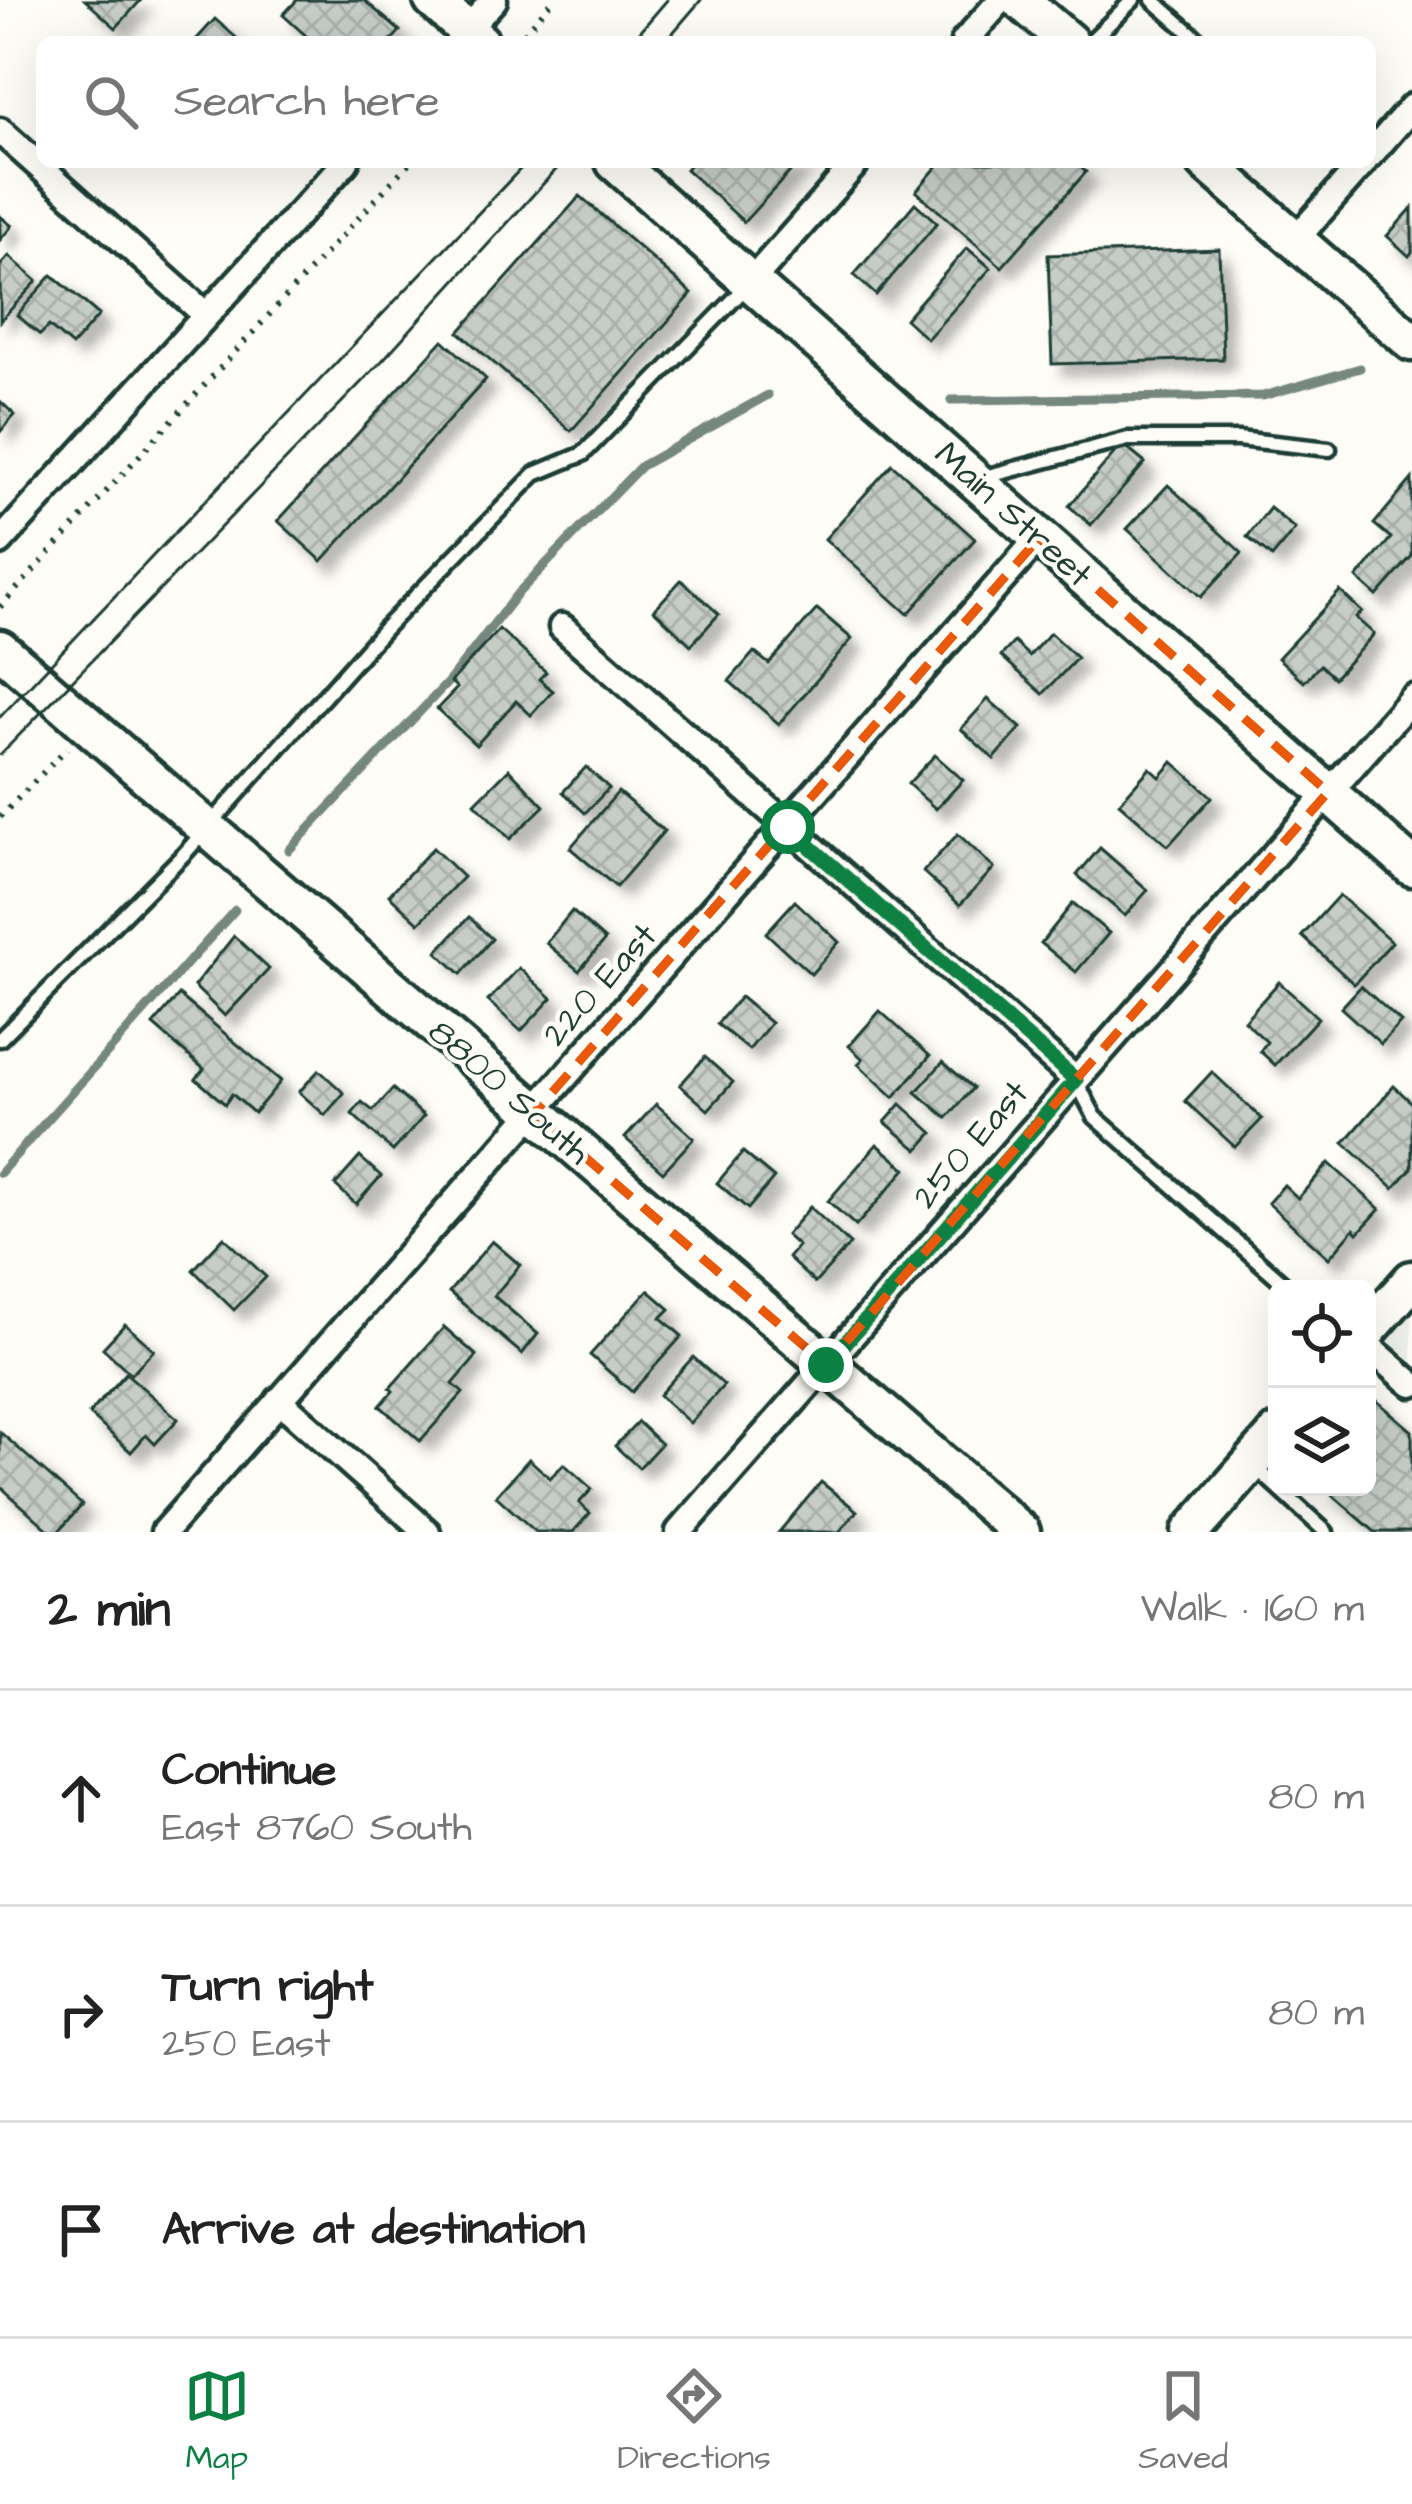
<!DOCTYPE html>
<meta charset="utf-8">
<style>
:root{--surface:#fff;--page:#f6f6f6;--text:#222;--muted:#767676;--line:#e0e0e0;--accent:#0b8043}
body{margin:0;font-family:"Architects Daughter",sans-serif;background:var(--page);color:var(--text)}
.controls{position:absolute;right:36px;bottom:36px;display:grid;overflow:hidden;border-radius:18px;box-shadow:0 12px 48px #0002}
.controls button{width:108px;height:108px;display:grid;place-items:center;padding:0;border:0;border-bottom:3px solid var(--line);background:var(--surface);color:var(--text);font:60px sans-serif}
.stop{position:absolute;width:36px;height:36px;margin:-27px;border:9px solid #0b8043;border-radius:50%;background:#fff}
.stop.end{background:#0b8043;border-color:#fff;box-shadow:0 3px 12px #0008}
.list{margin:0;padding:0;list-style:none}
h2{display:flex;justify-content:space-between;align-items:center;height:156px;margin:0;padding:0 48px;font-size:51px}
h2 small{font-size:39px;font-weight:400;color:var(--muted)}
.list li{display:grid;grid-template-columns:78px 1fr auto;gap:36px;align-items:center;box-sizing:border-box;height:216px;padding:0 48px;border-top:3px solid var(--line)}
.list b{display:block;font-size:45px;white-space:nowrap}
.list p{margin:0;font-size:39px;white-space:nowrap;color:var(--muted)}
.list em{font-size:39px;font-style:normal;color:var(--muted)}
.icon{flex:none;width:66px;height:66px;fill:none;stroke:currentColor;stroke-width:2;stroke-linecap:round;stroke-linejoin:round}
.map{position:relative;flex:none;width:1412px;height:1532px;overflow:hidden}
.search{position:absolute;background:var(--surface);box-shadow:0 12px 48px #0002;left:36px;right:36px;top:36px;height:132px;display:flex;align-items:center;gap:30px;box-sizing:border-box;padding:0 42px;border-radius:18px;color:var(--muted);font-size:45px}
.sheet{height:804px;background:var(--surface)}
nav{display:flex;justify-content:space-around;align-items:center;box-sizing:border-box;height:168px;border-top:3px solid var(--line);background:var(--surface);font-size:33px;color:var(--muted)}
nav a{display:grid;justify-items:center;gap:6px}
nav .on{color:var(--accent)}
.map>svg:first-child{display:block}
.built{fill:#eceee9}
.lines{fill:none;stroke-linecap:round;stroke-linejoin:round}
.stream{stroke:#75877f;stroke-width:9}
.building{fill:url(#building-cross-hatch);stroke:#1f3d34;stroke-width:3;filter:url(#shadow)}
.lane-casing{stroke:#1f3d34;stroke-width:21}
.street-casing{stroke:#1f3d34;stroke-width:33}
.secondary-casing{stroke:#1f3d34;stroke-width:45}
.path{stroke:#1f3d34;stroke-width:6;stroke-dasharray:3 9;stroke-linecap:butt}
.lane{stroke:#fdfcf7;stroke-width:12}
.street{stroke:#fdfcf7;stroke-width:24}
.secondary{stroke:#fdfcf7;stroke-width:36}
.tram{stroke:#1f3d34;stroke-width:3}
.route{stroke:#0b8043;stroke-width:15}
.marked{fill:none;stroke:#e8590c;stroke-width:9;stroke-dasharray:24 15;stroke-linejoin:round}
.labels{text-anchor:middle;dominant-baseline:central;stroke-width:9;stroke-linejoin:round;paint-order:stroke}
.street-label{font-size:36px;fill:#1f3d34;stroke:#fdfcf7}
</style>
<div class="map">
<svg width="1412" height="1532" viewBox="0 0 1412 1532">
<defs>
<pattern id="building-cross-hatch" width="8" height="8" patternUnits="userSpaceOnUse" patternTransform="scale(3)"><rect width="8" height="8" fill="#c6cdc7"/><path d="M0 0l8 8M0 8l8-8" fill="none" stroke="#aab1ac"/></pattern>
<filter id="shadow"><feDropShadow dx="11" dy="11" stdDeviation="6" flood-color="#0004"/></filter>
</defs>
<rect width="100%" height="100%" fill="#fdfcf7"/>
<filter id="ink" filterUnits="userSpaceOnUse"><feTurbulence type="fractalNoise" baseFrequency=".00833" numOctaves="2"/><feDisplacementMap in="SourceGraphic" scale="24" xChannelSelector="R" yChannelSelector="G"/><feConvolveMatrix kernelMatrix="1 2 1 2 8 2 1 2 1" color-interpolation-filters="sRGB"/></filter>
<g filter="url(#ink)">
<path class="built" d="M1412,1282V1370L1367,1332Z"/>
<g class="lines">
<g class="stream">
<path d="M951,400L1263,396L1360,368"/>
<path d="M289,850L449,681L517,594L641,466L768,395"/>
<path d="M0,1173L235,910"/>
</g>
</g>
<g class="building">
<path d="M85,0H141L116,28Z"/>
<path d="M297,0H364L400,31L390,42H313L283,15Z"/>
<path d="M215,19L241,42H194Z"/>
<path d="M692,162H799L744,222L686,169Z"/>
<path d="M941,162H1075L1086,172L1002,267L916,191Z"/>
<path d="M580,196L692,294L571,431L459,332Z"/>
<path d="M915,203L937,223L876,295L854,275Z"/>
<path d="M1412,208V252L1409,256L1387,236Z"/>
<path d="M0,216L12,226L0,240Z"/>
<path d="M967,248L991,268L927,339L905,319Z"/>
<path d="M1219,249L1223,359L1052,364L1048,255Z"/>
<path d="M9,256L37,281L0,321V266Z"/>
<path d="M52,275L99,315L72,346L49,326L40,335L17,315Z"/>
<path d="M443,340L486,379L322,561L278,521Z"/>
<path d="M0,401L15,415L0,432Z"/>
<path d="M1122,444L1145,463L1091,525L1069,506Z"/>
<path d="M892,464L975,539L908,614L825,539Z"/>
<path d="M1412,479V556L1377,596L1357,578L1391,538L1374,524Z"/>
<path d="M1168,485L1242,553L1201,597L1127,529Z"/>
<path d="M1270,508L1295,529L1272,557L1247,537Z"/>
<path d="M681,580L719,614L691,645L654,610Z"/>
<path d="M1340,591L1362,612L1356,618L1374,634L1334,678L1320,665L1304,682L1278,658Z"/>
<path d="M817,609L852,639L779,724L729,681L754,652L769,664Z"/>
<path d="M499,629L546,672L539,679L553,691L531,715L516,701L476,745L437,709L457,688L451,682Z"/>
<path d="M1050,633L1077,658L1043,694L1001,656L1014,642L1029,656Z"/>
<path d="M988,699L1021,728L994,759L961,729Z"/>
<path d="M935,755L963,780L936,809L908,784Z"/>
<path d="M1173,762L1212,797L1168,846L1119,803L1150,768L1160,777Z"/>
<path d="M586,767L609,788L585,813L563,792Z"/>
<path d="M509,769L544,806L510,839L475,803Z"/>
<path d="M618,792L664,831L616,887L570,848Z"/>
<path d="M958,834L994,868L960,905L923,872Z"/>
<path d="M433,848L463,877L419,923L389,895Z"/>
<path d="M1100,848L1148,890L1125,916L1077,875Z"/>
<path d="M1339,895L1392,942L1354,984L1302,936Z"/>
<path d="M795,901L839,942L811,974L766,933Z"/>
<path d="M1073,903L1109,933L1076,972L1041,943Z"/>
<path d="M572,911L605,940L579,971L546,943Z"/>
<path d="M469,917L492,939L461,974L437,952Z"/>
<path d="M234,936L269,969L225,1016L194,986Z"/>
<path d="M519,968L552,998L521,1031L488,1001Z"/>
<path d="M1279,982L1318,1018L1275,1065L1260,1051L1267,1042L1244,1021Z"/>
<path d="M1361,986L1401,1022L1381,1044L1341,1008Z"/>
<path d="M179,995L281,1081L254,1113L232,1094L225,1104L196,1079L204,1069L153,1025Z"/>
<path d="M740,997L771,1023L749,1050L717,1024Z"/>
<path d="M880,1011L930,1056L894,1097L858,1064L863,1059L849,1046Z"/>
<path d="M705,1057L733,1082L708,1110L680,1085Z"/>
<path d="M943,1062L973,1088L947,1118L916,1092Z"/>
<path d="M319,1070L344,1093L325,1115L299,1092Z"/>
<path d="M1212,1072L1262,1119L1235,1147L1185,1101Z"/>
<path d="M1394,1086L1412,1103V1168L1394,1188L1344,1143Z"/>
<path d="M393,1089L424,1116L393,1151L352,1114L362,1102L373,1111Z"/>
<path d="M656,1104L694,1138L663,1172L625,1138Z"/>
<path d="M901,1104L933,1133L918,1150L885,1122Z"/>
<path d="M877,1144L906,1169L856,1226L828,1201Z"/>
<path d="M743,1152L774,1178L748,1209L717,1183Z"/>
<path d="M360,1157L381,1176L356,1204L335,1185Z"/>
<path d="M1329,1163L1380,1209L1358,1233L1354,1229L1329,1258L1268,1203L1284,1185L1298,1198Z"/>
<path d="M810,1207L850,1244L815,1283L788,1258L798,1246L786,1235Z"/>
<path d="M224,1237L266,1277L234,1310L193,1270Z"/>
<path d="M492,1241L520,1265L494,1296L538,1334L522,1354L449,1292Z"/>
<path d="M648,1290L670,1309L661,1318L682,1336L632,1392L590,1355Z"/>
<path d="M125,1324L154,1350L131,1374L103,1348Z"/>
<path d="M444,1327L477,1356L453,1384L463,1393L420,1441L380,1406L393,1391L390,1388Z"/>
<path d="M693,1357L724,1385L690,1423L659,1395Z"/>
<path d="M126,1373L178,1419L155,1444L146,1435L131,1452L89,1414Z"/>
<path d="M1370,1395L1412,1431V1532H1375L1323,1487H1367Z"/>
<path d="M638,1422L661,1444L639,1468L615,1446Z"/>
<path d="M0,1432L82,1505L58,1532H51L0,1486Z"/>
<path d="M529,1459L550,1478L564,1464L592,1489L579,1503L590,1513L573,1532H536L496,1496Z"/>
<path d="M821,1482L857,1511L839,1532H779Z"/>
</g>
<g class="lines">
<defs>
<g id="lane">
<path d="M1153,0L1201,42"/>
<path d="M1090,42L1133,0"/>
<path d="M981,478L1128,439H1238L1329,449"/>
<path d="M0,1039L185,853L385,628L535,474L583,454L748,285"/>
<path d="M1076,1081L1095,1117L1290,1289"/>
<path d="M1252,1464L1326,1532"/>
</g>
<g id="street">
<path d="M459,38L494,0"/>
<path d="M964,42L1001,0"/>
<path d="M0,131L206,315"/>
<path d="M1370,155L1412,107"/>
<path d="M1295,240L1364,162"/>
<path d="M750,283L857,162"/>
<path d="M0,542L346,162"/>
<path d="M562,627L1076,1080"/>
<path d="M1367,1345L1412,1384"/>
<path d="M279,1400L427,1532"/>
<path d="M164,1532L1039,538"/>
<path d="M679,1532L1412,698"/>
</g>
<g id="secondary">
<path d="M433,0L480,42"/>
<path d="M1020,0L1069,42"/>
<path d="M615,162L1412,867"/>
<path d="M1206,162L1412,342"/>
<path d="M0,649L1021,1532"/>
<path d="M1367,1331L1412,1280"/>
<path d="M1191,1532L1277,1434"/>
</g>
</defs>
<use href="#lane" class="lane-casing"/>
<use href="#street" class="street-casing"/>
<use href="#secondary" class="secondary-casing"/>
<g class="path">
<path d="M517,42L553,0"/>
<path d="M0,607L410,162"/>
<path d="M0,817L67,748"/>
</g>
<use href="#lane" class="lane"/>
<use href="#street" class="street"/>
<use href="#secondary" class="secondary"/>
<g class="tram">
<path d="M631,42L667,0"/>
<path d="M665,42L701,0"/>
<path d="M0,717L527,162"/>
<path d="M0,755L381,362L563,162"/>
</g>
</g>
</g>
<g class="lines" filter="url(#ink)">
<path class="route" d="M788,827L1076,1080L826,1365"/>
</g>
<path class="marked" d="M1039,538L1328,792L826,1365L534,1113Z"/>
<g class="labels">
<g class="street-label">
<text transform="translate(1013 515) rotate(42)">Main Street</text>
<text transform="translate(600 985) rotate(-48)">220 East</text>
<text transform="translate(509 1092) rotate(41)">8800 South</text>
<text transform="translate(971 1145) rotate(-49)">250 East</text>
</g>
</g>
</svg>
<div class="controls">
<button><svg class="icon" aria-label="locate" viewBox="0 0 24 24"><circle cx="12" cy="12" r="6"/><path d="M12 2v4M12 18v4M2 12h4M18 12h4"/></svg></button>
<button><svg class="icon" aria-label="layers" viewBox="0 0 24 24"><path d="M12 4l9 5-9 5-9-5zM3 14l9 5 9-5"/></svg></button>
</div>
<div class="stop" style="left:788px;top:827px"></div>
<div class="stop end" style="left:826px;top:1365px"></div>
<div class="search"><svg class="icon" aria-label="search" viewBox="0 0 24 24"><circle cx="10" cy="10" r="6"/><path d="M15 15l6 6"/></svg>Search here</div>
</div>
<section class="sheet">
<h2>2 min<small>Walk · 160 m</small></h2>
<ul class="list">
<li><svg class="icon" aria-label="ahead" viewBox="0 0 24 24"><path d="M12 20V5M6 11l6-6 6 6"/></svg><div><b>Continue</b><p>East 8760 South</p></div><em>80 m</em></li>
<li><svg class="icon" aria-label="right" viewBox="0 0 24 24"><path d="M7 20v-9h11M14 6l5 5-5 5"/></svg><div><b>Turn right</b><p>250 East</p></div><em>80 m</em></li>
<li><svg class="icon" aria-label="arrive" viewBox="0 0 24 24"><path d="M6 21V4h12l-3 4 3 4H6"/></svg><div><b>Arrive at destination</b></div></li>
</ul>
</section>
<nav>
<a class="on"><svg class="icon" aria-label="map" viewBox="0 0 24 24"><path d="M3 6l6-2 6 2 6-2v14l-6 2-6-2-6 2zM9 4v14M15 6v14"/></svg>Map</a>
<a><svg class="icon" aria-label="directions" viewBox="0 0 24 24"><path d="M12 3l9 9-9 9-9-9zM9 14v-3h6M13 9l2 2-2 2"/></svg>Directions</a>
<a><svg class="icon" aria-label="saved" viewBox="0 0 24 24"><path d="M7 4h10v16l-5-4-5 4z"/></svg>Saved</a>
</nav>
